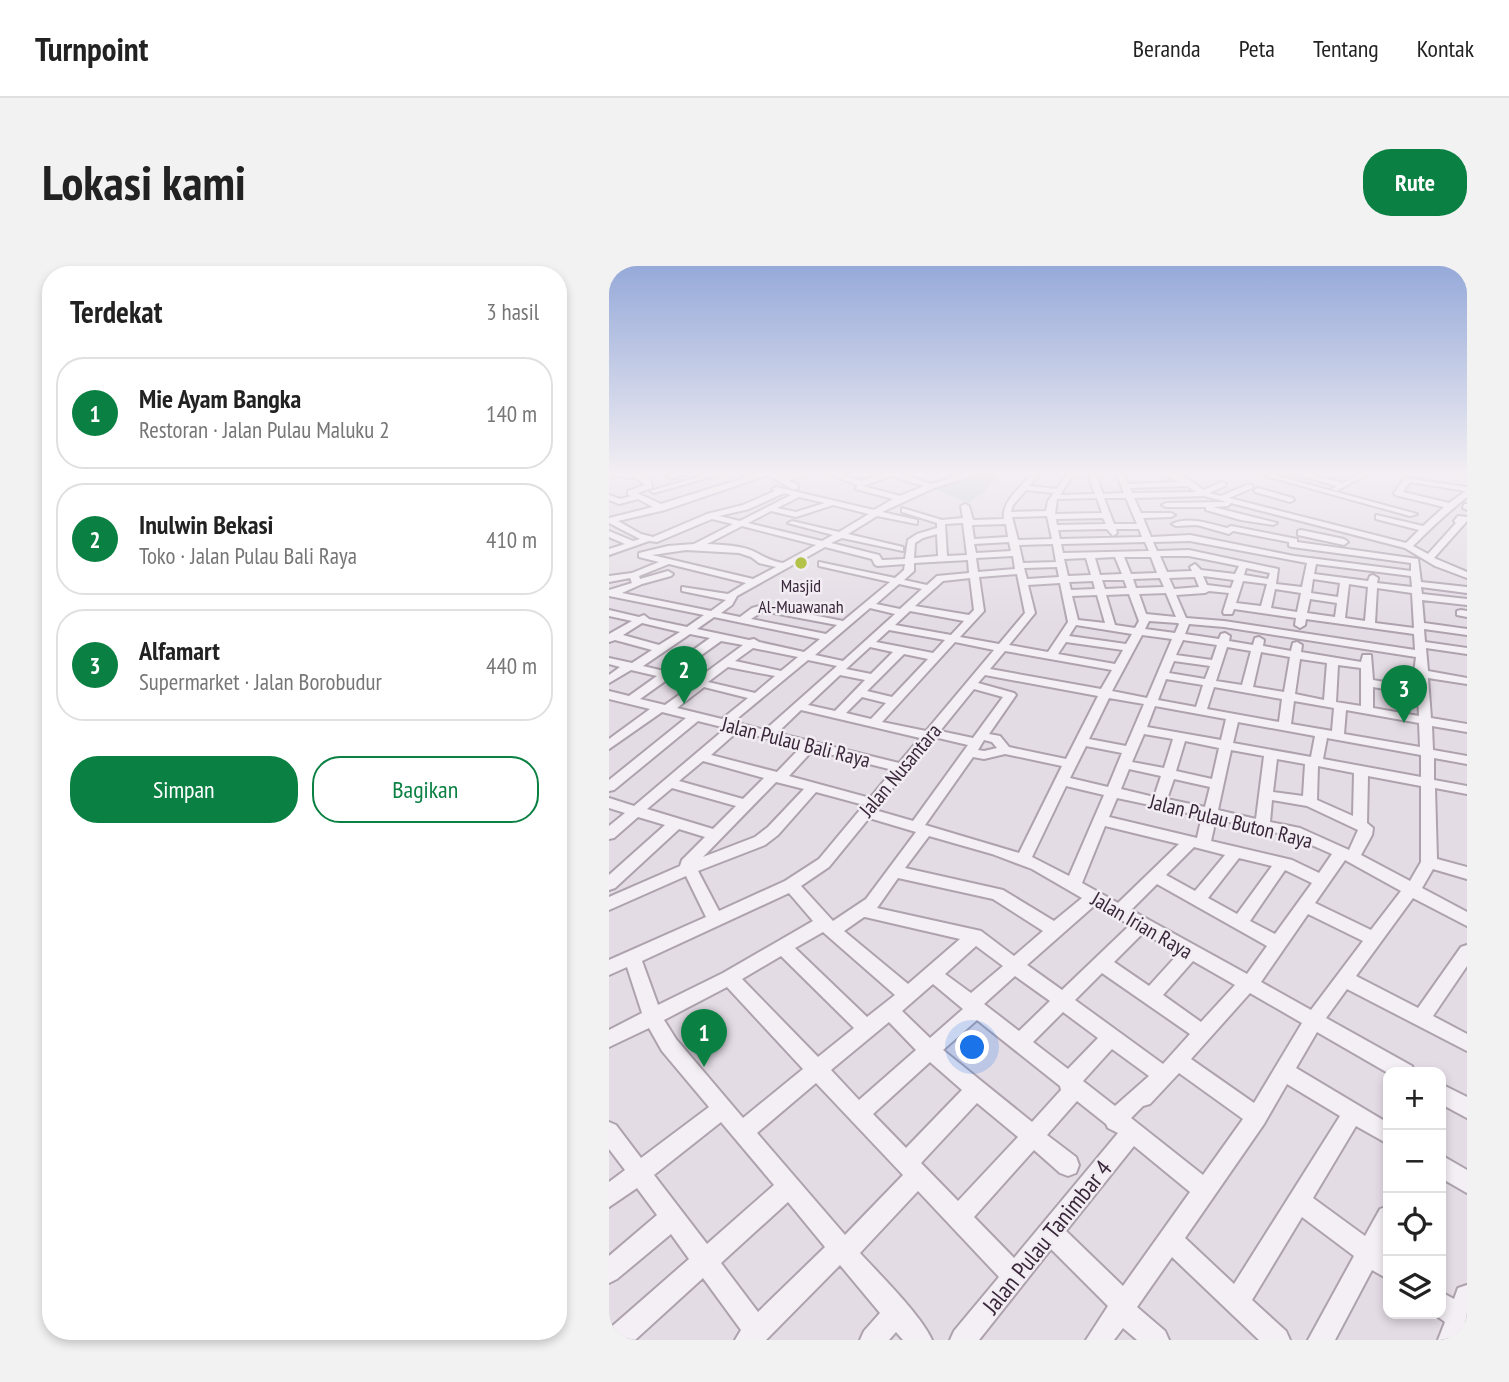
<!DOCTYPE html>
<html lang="id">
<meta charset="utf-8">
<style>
:root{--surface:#fff;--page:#f2f2f2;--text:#222;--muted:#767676;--line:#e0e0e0;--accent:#0b8043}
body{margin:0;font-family:"PT Sans Narrow",sans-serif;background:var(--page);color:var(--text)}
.controls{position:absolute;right:21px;bottom:21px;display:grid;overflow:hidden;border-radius:14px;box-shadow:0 4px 10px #0003}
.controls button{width:63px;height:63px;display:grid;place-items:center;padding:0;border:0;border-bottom:2px solid var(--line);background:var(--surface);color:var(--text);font:35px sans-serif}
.you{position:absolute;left:364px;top:782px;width:24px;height:24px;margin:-18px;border:5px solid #fff;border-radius:50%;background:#1a73e8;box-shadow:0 0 0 10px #1a73e833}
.badge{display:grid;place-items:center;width:46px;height:46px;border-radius:50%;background:var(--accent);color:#fff;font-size:23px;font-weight:700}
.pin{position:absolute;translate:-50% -58px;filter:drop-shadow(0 2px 4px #0008)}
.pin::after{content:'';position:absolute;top:37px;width:24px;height:21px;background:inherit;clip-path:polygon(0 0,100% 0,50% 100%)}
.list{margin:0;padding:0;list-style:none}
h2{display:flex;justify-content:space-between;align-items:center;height:91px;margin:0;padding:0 28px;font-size:30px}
h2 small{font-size:23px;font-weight:400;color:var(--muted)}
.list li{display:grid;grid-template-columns:46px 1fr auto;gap:21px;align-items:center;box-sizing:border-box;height:112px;margin:0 14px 14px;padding:0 14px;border:2px solid var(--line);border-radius:28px}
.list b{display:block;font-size:26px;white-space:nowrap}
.list p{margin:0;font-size:23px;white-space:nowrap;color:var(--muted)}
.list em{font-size:23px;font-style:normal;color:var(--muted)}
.actions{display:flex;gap:14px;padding:21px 28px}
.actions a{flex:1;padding:16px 0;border:2px solid var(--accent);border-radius:28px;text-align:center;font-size:24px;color:var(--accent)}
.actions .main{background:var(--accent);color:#fff}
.icon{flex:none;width:38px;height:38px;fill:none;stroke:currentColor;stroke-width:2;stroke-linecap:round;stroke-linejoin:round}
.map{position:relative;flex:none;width:858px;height:1074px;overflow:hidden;border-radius:28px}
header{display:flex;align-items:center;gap:42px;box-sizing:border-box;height:98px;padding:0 35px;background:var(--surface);border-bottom:2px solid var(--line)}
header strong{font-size:33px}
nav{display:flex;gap:38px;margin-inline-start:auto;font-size:24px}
.intro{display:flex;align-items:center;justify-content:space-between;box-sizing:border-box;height:168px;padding:0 42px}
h1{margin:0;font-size:49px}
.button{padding:18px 32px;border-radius:28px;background:var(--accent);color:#fff;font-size:24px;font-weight:700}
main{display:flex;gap:42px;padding:0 42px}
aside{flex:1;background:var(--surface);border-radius:28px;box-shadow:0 4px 10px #0003}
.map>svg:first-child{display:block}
.green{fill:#bececf}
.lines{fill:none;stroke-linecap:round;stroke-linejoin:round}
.minor-casing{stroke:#ada2ae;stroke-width:4}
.minor{fill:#f4eff4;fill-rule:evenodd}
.poi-dot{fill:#b3c349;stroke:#f2ecf3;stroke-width:2.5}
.labels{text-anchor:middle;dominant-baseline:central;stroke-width:5;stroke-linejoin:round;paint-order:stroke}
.far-poi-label{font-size:18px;fill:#39273a;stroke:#f2ecf3}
.street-label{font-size:21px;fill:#39273a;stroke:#f2ecf3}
.near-street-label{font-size:24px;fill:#39273a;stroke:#f2ecf3}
</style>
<header>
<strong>Turnpoint</strong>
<nav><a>Beranda</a><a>Peta</a><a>Tentang</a><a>Kontak</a></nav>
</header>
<div class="intro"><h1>Lokasi kami</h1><a class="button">Rute</a></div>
<main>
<aside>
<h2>Terdekat<small>3 hasil</small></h2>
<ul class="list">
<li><span class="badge">1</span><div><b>Mie Ayam Bangka</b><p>Restoran · Jalan Pulau Maluku 2</p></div><em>140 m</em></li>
<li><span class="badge">2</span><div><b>Inulwin Bekasi</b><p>Toko · Jalan Pulau Bali Raya</p></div><em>410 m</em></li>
<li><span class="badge">3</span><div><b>Alfamart</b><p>Supermarket · Jalan Borobudur</p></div><em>440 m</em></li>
</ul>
<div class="actions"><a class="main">Simpan</a><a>Bagikan</a></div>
</aside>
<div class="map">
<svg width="858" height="1074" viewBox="0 0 858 1074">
<rect width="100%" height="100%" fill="#e4dce5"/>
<path class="green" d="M375,207L389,210L374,227L359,237L324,222Z"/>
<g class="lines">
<defs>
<g id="minor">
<path d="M0,206L29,208L41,213L43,222L28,227L52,238L154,206H165L174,212L193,206H204L180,215L189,219V223H183L159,209L56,244L9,255L32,268L44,271L98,248L134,239L166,225L163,223L167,221L265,244L284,233L247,223L248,219L216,206H226L252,215L275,206H289L322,218L363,206H375L325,222L273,246L308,254V258L268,250L239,268L294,281V285L233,272L222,277L270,289L273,294L296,293L299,274L308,268L328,262V257L293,246V242L333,254L354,252L352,240L356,238L360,240L364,254L395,253C392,235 414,219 425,206H432L420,220L448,223L459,206H466L451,229L486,228L478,206H486L494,228L515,227L507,206H514L519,218L571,216L558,211L560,206H568L566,209L581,214L594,224L613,216L617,218L616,220L600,227L612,230L640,218L644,220L643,222L620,232L797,277L810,264L767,253V249L814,260L835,241L786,229L785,227L796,212L858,221V231C838,247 822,262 804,280L819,288L847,257L845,255L849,250L858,251V255L825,292L858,306V312L826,300L796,282L622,237L619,240L604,241L668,257L664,259L632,254L597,244V241H557L553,239L557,237L618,236L595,230L525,232L532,247H562L566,249L562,251L534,252L542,271L581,269L685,290L802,305V297L683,281L680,280V276L624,265L620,268L588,259L567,260L563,258C580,250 600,258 618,262L622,260L688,273V276L809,293L812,316L858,321V327L812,321L813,328L858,333V339L813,334L815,357L858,363V369L815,363L816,376L858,382V388L817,382L819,405L858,412V418L819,412L822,452L858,458V466L823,460L824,484L858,490V498L825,492V514L858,520V528L826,522L828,593L858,601V613L824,603L813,622L858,646V660L804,632L747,710L809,742L852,681L858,679V700L824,750L858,768V785L738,723L717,752L803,800L806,806L779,807L708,766L687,802L779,857V878L747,860L704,932L756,970L771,943L779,940V973L774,983L779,987V1013L763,1004L726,1074H699L745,990L693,951L643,1034L677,1065L681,1074H650L563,991L528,1041L556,1065L560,1074H528L514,1062L505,1074H477L499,1040L442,983L370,1074H341L345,1065L390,1011L309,925L251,987C271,1009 312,1049 323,1074H294L287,1066L280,1074H251L255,1065L271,1047L231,999L157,1074H126L132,1064L94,1012L26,1074H0V1063L80,993L62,968L8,1013L0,1017V990L48,949L28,922L0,941V916L16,904L0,883V856L7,859L32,892L100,841L53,785L40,762L0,781V764L33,747L18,701L0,709V694L97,651L77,610L0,644V631L71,600L73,594L96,571L70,563L6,622L0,624V609L56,559L29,551L5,572L0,573V560L16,547L0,542V532L25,540L117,462L89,455L5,524L0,525V514L77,452L53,446L0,483V473L41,443L0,433V425L20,430L48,410L22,404L0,417V409L11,401L0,398V392L23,397L43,384L6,374L0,376V368L23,355L0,350V344L30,351L35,349L40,353L78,361L95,349L0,330V324L23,317L21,312L0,316V310L23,307L50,296L30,291V287L59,280L85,278L124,258L103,253L48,276L40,275L0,289V283L16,278L0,271V265L24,275L31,273L0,257V252L44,241L29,233L10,238L0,234V229L11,233L23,230L19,229V225L36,219L27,212L0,209ZM282,210L315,220L291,230L254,220ZM801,216L857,225L840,237L794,226ZM578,220L587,226L523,227L521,222ZM417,224L445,227L439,235L437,245L402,246L404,239ZM175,227L182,229L131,255L110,250L140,243ZM190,231L216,237L187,246L168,242ZM488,232L493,247L446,248L448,233ZM495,232H517L528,258H505ZM224,239L260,248L230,266L183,255L179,257L224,269L213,275L139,257L162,245L187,251ZM438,250L443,273L409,274L403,251ZM494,252L497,258L448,259L447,253ZM354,257L358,289L338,290L336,258ZM397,258L399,271L365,273L363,259ZM133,260L207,279L174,297C163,295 157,292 148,287C133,279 114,279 98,278ZM498,263L504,270L508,267L507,263H530L533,271L451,273L449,264ZM328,268L329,290L305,292L306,277L314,272ZM581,275L698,297L693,321L667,318L669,303L580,284L548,285L544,276ZM400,276L402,285L367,287L365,278ZM536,276L540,285L454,287L452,278ZM444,278L447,296L414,297L410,279ZM216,281L263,293L266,299L269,300L296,298L295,304L286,312L210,296V300L281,316L234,355L154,339L143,342L131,351L112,347L123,339L128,330ZM77,284L130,287L142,291L150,297L167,301L144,313L43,289ZM404,290L406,303L369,306L367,292ZM551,290H580L630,300L626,308L592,304L586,298L581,301L583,305L558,306ZM506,291L513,308L491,309L486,292ZM515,291H542L548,307L522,308ZM477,292L482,309L459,310L455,293ZM359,294L360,307L328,310L318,319L295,314L305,305V297ZM60,298L137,317L119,328L73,321V325L117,334L102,345L13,327L33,318L62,310L64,308L59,305L31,313L30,310ZM707,298L802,310L803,321L768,317L769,312L764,309L761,310L759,315L705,308ZM448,301L450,311L418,313L415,302ZM637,302L661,307L659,313L635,309ZM408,308L416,347L390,378L351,371L375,345L370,311ZM594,310L625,314L622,322L598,319ZM586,311L590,321L565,323L560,312ZM361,312L365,344L360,349L306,340L334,315ZM551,312L555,321L527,322L524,313ZM704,313L731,317L729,331L702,327ZM493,314H515L518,322L496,323ZM484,315L486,323L462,324L460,316ZM634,315L658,318L652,340L627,337ZM451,317L459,356L439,386L400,379L426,347L419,319ZM290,318L313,323L291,343L267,338ZM740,318L759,321L756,355L736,352ZM768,322L803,327L805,362L766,357ZM666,323L692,327L688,346L662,342ZM600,325L620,327L614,346L615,348H623L625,343L687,352L686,359L691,362L696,359L697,353L805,368L806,384L615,355L577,352L567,329L596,327ZM557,327L567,351L537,348L530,328ZM520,328L530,355L526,362L506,359L497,329ZM488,329L496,357L469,354L463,330ZM701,333L728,337L726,351L698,347ZM261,342L286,348L234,395L206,389ZM154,345L228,359L217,368L142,353ZM301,345L355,355L342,369L286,359ZM105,351L211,373L195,386L150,376L145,373L140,374L88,363ZM540,355L569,357L570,358L566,367L536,363ZM33,357L71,366L50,379L14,369ZM580,358L615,361L807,391L805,407L808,422L764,414L762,389H754L752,396L692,386L693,379L688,376L684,377L682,385L654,380L655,374L650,371L646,372L644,379L620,375L621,370L616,367L612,368L610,373L576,368ZM467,359L523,368L517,378L460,370ZM280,364L336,374L324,387L267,376ZM81,368L101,372L55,405L34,400ZM533,369L563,373L538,432L503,425ZM574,374L608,379L603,394L567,389ZM112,375L134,379L88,413L66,408ZM346,376L385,384L317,465L273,456ZM457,376L514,384L506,398L449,388ZM261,381L284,386L262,408L237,403ZM618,381L642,385L633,419L607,415ZM144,382L189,391L172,405L126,395ZM396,385L503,404L492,423L381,403ZM652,386L681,391L675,426L644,421ZM295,388L319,393L283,431L258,425ZM691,393L718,397L715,434L686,428ZM199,394L228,400L156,464L124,456ZM565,395L601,400L596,413L560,407ZM729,399L752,402V440L727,436ZM119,401L166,410L146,427L99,416ZM231,409L256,414L226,445L199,439ZM376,409L489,430L457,493L400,481L391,470L380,468L407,429L405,427L369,417ZM59,413L84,419L56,439L31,433ZM557,413L594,419L587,441L549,434ZM95,421L139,432L113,453L68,442ZM605,421L673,433L670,456L598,443ZM764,421L809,429L810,450L764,442ZM365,423L394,431L364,472L331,465ZM253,431L277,437L262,453L237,447ZM500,432L535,438L517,480L480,473ZM685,435L725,442L723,465L682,458ZM546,440L617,453L612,474L538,461ZM192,444L311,472L290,497L168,467ZM737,444L810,457L811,481L735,468ZM629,456L706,470L702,491L624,477ZM129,465L192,481L168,506L102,489ZM535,468L564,473L555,502L523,496ZM325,471L359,479L304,555L266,544ZM718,472L812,489V511L714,493ZM375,474L383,476L388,482L375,485L369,484ZM576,475L610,482L603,513L567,505ZM477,480L513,487L499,521L461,512ZM204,484L284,504L261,532L180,510ZM622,484L655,490L647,553L609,544ZM396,488L453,500L410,587L316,559L364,491L375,493ZM668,493L696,498L694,530L664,526ZM94,495L155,512L134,533L70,515ZM709,500L745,507L744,550L708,534ZM520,503L552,510L545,531L512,523ZM759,510L812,520V596L801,615L752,589L763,569L764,562L758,557ZM565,513L601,521L596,541L558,533ZM167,516L195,523L159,561L146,571L94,591ZM457,520L495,529L460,610L423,591ZM63,522L127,540L104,563L38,543ZM207,526L255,539L210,593L176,615L110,645L89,605L156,579L169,569ZM508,532L593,550L588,572L500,551ZM663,534L698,540L749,564L740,584L691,562L661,556ZM260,552L307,566L257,633L224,655L192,620L220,601ZM607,553L682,570L723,588L710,607L683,594L602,575ZM496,560L570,578L509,637L473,617ZM320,570L383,588L423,603L473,632L445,655L394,624L296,602ZM585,581L616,589L586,625L557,609ZM630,592L663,600L628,648L599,632ZM736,594L792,625L762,664L706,637ZM676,604L703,617L666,668L641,655ZM289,612L384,633L434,665L405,690L372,665L268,642ZM548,618L658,680L638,708L522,644ZM180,627L204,655L114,707L49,739L33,695ZM486,639L521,659L453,724L418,699ZM699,648L754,675L702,744L652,716ZM255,651H256L351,673L299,718L235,665ZM214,666L286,729L258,751L186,682ZM534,667L570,687L540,720L505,696ZM367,680L394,700L362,727L336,708ZM172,690L245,762L209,791L133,713ZM584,695L626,719L592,756L554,729ZM493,707L581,768L554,798L466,734ZM406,710L441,735L410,765L375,738ZM324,718L354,743L321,772L293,745ZM118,721L194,803L134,852L67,773L55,754ZM641,727L693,757L645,837L582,793ZM454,746L489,772L459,803L424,776ZM368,754L451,820L452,824L423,856L334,784ZM280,756L307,784L250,834L222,804ZM503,783L540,810L506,840L474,815ZM321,796L353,824L297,882L264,848ZM570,807L634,853L594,909L522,852L534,840L541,838ZM207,817L294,909L236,969L148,867ZM678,818L731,850L625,1018L576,972L655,858ZM468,835L497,858L499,862L509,867L405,992L365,951L425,884L451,907L459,910L467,907L470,899L467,891L438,869ZM368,837L409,871L349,935L312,897ZM112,856L165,919L98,978L45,909ZM525,880L581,926L514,1020L457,965ZM179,936L216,981L149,1046L112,997Z"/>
<path d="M71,206H83L62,213L58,211Z"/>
<path d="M107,206H119L45,227L41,225Z"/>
<path d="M642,206H654L808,248L801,250Z"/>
<path d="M678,206H691L734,217L754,206H763L727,225L723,223L728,220Z"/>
<path d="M853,206H858V209Z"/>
<path d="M649,222L684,232L685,234L681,236L646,226L645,224Z"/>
<path d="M855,238H858V244L854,242Z"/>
<path d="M692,264L735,273L739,276L735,279L689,269V265Z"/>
<path d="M852,344L858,345V351L848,349V345Z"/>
<path d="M832,818L858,831V852L832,838Z"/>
<path d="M832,889L858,904V927L832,912Z"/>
<path d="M858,1019V1068L855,1074H829L836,1056L825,1048H832V1026L845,1033L849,1022Z"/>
</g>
</defs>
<use href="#minor" class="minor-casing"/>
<use href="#minor" class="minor"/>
</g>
<linearGradient id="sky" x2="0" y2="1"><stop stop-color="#96aad9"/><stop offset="0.58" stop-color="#f3eff3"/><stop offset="1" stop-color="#f3eff3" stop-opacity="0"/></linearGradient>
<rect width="858" height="357" fill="url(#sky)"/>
<circle class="poi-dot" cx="192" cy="297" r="7"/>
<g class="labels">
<g class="far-poi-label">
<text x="192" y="319">Masjid<tspan x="192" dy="21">Al-Muawanah</tspan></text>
</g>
<g class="street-label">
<text transform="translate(187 476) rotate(14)">Jalan Pulau Bali Raya</text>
<text transform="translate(291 504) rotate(-50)">Jalan Nusantara</text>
<text transform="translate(622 555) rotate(14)">Jalan Pulau Buton Raya</text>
<text transform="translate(533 659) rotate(30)">Jalan Irian Raya</text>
</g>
<g class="near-street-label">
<text transform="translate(438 971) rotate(-51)">Jalan Pulau Tanimbar 4</text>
</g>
</g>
</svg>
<div class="controls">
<button>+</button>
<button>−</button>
<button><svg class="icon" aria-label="locate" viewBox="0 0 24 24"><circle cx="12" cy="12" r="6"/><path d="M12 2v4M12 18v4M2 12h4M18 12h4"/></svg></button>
<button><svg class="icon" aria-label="layers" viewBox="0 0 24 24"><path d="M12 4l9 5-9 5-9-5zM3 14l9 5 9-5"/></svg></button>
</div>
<div class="you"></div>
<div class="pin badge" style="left:95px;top:801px">1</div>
<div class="pin badge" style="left:75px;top:438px">2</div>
<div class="pin badge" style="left:795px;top:457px">3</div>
</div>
</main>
